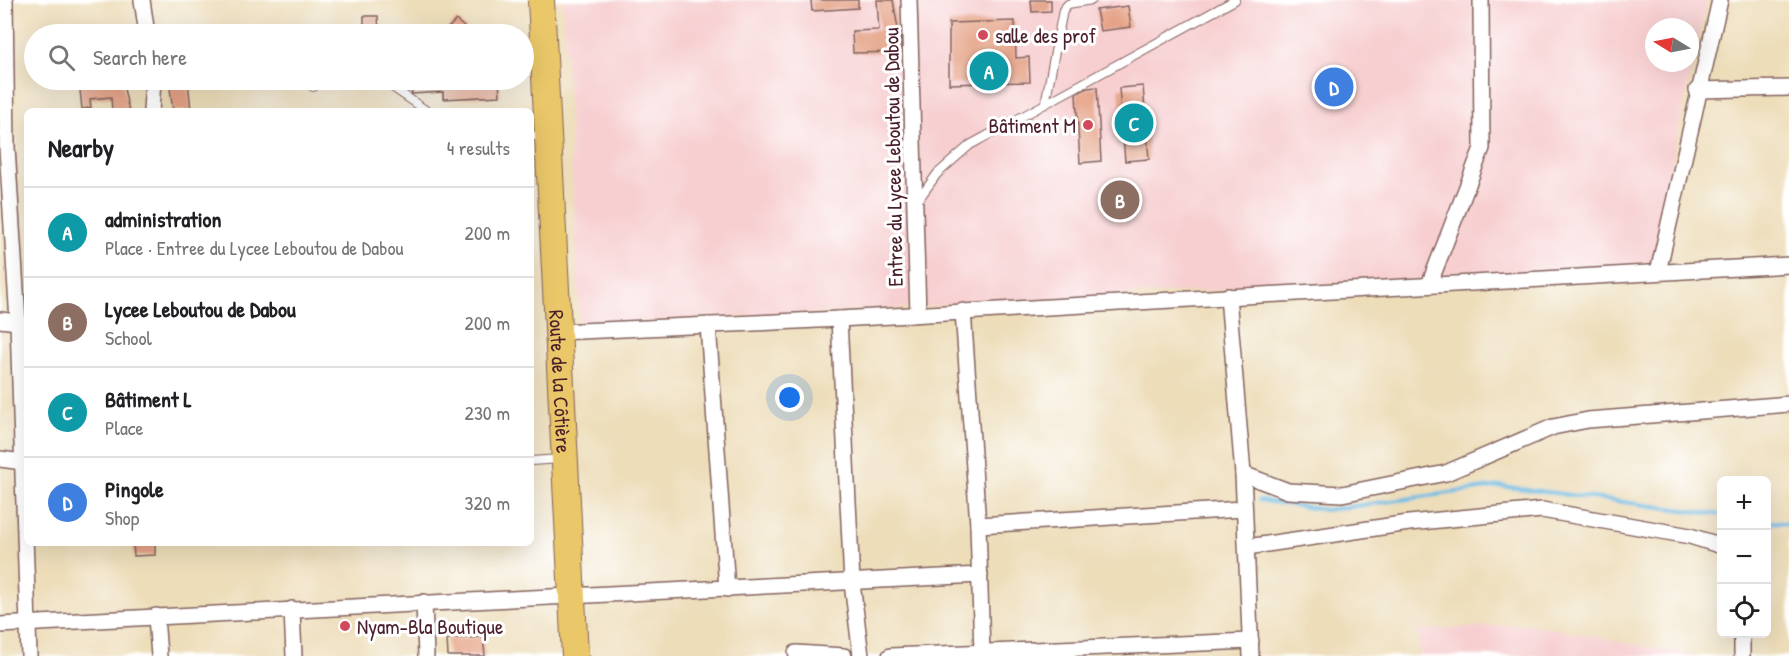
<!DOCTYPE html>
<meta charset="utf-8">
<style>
:root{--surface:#fff;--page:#f2f2f2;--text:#202124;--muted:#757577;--line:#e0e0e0;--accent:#d1495b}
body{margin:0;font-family:"Patrick Hand",sans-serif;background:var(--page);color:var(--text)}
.controls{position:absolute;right:18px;bottom:18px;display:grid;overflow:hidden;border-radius:9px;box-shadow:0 6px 24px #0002}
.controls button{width:54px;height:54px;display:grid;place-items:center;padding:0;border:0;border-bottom:2px solid var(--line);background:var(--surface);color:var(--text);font:30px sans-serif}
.compass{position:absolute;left:1645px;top:18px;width:54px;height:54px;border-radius:50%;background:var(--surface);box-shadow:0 6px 24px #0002;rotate:280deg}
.you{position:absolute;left:790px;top:398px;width:21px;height:21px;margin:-15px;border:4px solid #fff;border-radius:50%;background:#1a73e8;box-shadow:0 0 0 9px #1a73e833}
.badge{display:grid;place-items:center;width:39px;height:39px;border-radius:50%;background:var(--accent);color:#fff;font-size:20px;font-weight:700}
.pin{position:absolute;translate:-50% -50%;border:3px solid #fff;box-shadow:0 2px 6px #0006}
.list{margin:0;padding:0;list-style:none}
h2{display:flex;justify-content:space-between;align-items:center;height:78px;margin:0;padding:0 24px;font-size:26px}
h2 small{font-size:20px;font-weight:400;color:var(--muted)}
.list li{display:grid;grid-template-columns:39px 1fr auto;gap:18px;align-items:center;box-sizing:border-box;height:90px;padding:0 24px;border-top:2px solid var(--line)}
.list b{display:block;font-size:22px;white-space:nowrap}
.list p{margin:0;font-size:20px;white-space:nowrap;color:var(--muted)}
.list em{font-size:20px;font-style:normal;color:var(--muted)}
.icon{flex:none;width:33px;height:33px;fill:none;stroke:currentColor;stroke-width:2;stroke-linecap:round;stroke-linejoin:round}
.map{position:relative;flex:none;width:1789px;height:656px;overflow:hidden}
.search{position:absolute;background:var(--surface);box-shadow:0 6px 24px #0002;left:24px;top:24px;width:510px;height:66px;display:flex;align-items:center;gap:15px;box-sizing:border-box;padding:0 21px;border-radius:33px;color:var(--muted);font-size:22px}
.panel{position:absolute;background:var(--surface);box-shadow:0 6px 24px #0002;left:24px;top:108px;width:510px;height:438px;border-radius:9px}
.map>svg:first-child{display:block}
.built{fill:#f7cfd0;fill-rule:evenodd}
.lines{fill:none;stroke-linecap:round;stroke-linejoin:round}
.stream{stroke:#6bbce6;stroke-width:4}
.building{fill:#e5a286}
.lane-casing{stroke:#83625d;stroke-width:10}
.street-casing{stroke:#83625d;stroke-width:18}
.primary-casing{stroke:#83625d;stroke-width:28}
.lane{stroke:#fff;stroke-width:8}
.street{stroke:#fff;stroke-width:15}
.primary{stroke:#eac769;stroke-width:26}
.poi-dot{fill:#d1495b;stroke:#fff;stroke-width:2}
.labels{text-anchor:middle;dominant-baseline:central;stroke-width:6;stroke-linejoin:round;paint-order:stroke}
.poi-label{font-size:21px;fill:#4a1f2b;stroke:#fff;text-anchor:start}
.street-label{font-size:21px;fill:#4a1f2b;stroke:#fff}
</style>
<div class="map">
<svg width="1789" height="656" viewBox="0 0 1789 656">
<rect width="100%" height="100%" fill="#fff"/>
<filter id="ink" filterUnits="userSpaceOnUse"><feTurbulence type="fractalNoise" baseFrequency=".0167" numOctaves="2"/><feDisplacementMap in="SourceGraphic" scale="12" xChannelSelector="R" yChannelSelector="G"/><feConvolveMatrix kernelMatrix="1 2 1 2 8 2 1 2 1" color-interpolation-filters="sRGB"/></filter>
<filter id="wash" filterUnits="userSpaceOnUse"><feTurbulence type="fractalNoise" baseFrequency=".008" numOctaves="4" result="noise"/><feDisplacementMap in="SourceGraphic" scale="24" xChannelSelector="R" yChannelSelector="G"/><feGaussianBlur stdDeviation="1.35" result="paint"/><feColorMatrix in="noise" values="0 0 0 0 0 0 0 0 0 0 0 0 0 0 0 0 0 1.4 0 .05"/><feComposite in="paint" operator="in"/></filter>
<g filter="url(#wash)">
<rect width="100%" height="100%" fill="#edddb9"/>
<g class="built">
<path d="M563,0H1707L1677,136L1655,263L1570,271L580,326ZM1654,27H1690V63H1654Z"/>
<path d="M1530,624L1695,656H1419L1418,630Z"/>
</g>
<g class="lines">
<g class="stream">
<path d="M1259,500L1326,510L1501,486L1722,515"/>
<path d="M1766,521L1789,524"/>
</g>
</g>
<g id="blocks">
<g class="building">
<path d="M811,0H858V8L812,11Z"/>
<path d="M877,0H893L898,29H900L901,52L853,53L852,31L879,30Z"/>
<path d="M1031,0H1051V11L1032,12Z"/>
<path d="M1128,6L1131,27L1100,31L1096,10Z"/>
<path d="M364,16H378L379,34H364Z"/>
<path d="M456,20L472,34H442Z"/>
<path d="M1015,21L1016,58L1029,57L1030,82L949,84V23Z"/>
<path d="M79,80H122L129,111H112L111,97L90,99L91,108L82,109Z"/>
<path d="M169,80H188L191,111H173Z"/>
<path d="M410,80H499L500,96L443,99V92L412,94Z"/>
<path d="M1143,86L1149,159L1125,161L1119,88Z"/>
<path d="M1097,87L1101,161L1080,163L1076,94L1087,88Z"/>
<path d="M133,543H155V555L134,556Z"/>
<path d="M483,637L485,656H448L447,639Z"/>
</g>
</g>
</g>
<g filter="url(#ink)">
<use href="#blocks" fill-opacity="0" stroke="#83625d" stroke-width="1.5"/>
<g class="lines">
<defs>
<g id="lane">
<path d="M382,80L427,111"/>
<path d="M313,87L322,80"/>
<path d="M1045,104L1063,10L1068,4L1092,0"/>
<path d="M531,135L544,138"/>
<path d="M916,203L937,174L970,145L1235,0"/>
<path d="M531,461L561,459"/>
</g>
<g id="street">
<path d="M5,0L7,147L18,322L29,656"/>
<path d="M142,0L147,34"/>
<path d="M909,0L918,314"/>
<path d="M1697,90L1789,88"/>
<path d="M151,111L153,80"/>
<path d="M1658,272L1720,0"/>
<path d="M1429,285L1482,148L1481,0"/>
<path d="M1228,296L1243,474L1251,656"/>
<path d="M963,311L978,525L982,653"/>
<path d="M839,319L852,583L861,656"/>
<path d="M0,320L18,322"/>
<path d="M708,325L727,589"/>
<path d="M558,332L839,319L1789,265"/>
<path d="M0,459L23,462"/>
<path d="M1243,474L1288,491L1342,494L1446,473L1553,427L1588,420L1789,404"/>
<path d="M978,525L1243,509"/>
<path d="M1247,547L1409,523L1542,510L1690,536L1722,546"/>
<path d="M424,602L426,656"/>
<path d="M292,609L294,656"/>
<path d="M156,616L159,656"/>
<path d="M0,625L980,575"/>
<path d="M1742,634V656"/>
<path d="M796,653L844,656"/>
<path d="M890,656L1251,641"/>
</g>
<g id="primary">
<path id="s1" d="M541,0L575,656"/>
</g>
</defs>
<use href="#lane" class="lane-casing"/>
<use href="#street" class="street-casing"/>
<use href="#primary" class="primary-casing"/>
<use href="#lane" class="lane"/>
<use href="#street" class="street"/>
<use href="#primary" class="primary"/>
</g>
</g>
<g class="poi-dot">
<circle cx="983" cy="35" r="6"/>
<circle cx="1088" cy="125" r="6"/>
<circle cx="345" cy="626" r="6"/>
</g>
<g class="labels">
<g class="poi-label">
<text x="995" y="35">salle des prof</text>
<text x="1076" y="125" text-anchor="end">Bâtiment M</text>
<text x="357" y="626">Nyam-Bla Boutique</text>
</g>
<g class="street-label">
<text transform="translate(893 157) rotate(-91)">Entree du Lycee Leboutou de Dabou</text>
<text stroke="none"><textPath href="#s1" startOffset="382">Route de la Côtière</textPath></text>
</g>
</g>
</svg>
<div class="controls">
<button>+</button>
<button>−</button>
<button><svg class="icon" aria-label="locate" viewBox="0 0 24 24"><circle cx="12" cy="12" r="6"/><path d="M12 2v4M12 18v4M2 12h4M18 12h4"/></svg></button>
</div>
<svg class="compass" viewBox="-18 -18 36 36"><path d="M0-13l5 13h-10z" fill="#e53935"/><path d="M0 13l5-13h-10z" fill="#757577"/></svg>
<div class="you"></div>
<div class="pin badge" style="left:989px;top:71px;background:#0f9aa8">A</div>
<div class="pin badge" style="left:1120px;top:200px;background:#8d6e63">B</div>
<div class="pin badge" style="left:1134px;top:123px;background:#0f9aa8">C</div>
<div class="pin badge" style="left:1334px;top:87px;background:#3f7fe0">D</div>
<div class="search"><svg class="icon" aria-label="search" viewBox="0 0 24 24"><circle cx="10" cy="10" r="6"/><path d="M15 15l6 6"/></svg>Search here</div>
<section class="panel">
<h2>Nearby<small>4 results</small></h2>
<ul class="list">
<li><span class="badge" style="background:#0f9aa8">A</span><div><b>administration</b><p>Place · Entree du Lycee Leboutou de Dabou</p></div><em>200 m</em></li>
<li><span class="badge" style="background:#8d6e63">B</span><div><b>Lycee Leboutou de Dabou</b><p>School</p></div><em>200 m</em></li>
<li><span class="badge" style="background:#0f9aa8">C</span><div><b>Bâtiment L</b><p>Place</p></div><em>230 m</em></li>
<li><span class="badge" style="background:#3f7fe0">D</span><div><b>Pingole</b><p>Shop</p></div><em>320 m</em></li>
</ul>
</section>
</div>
